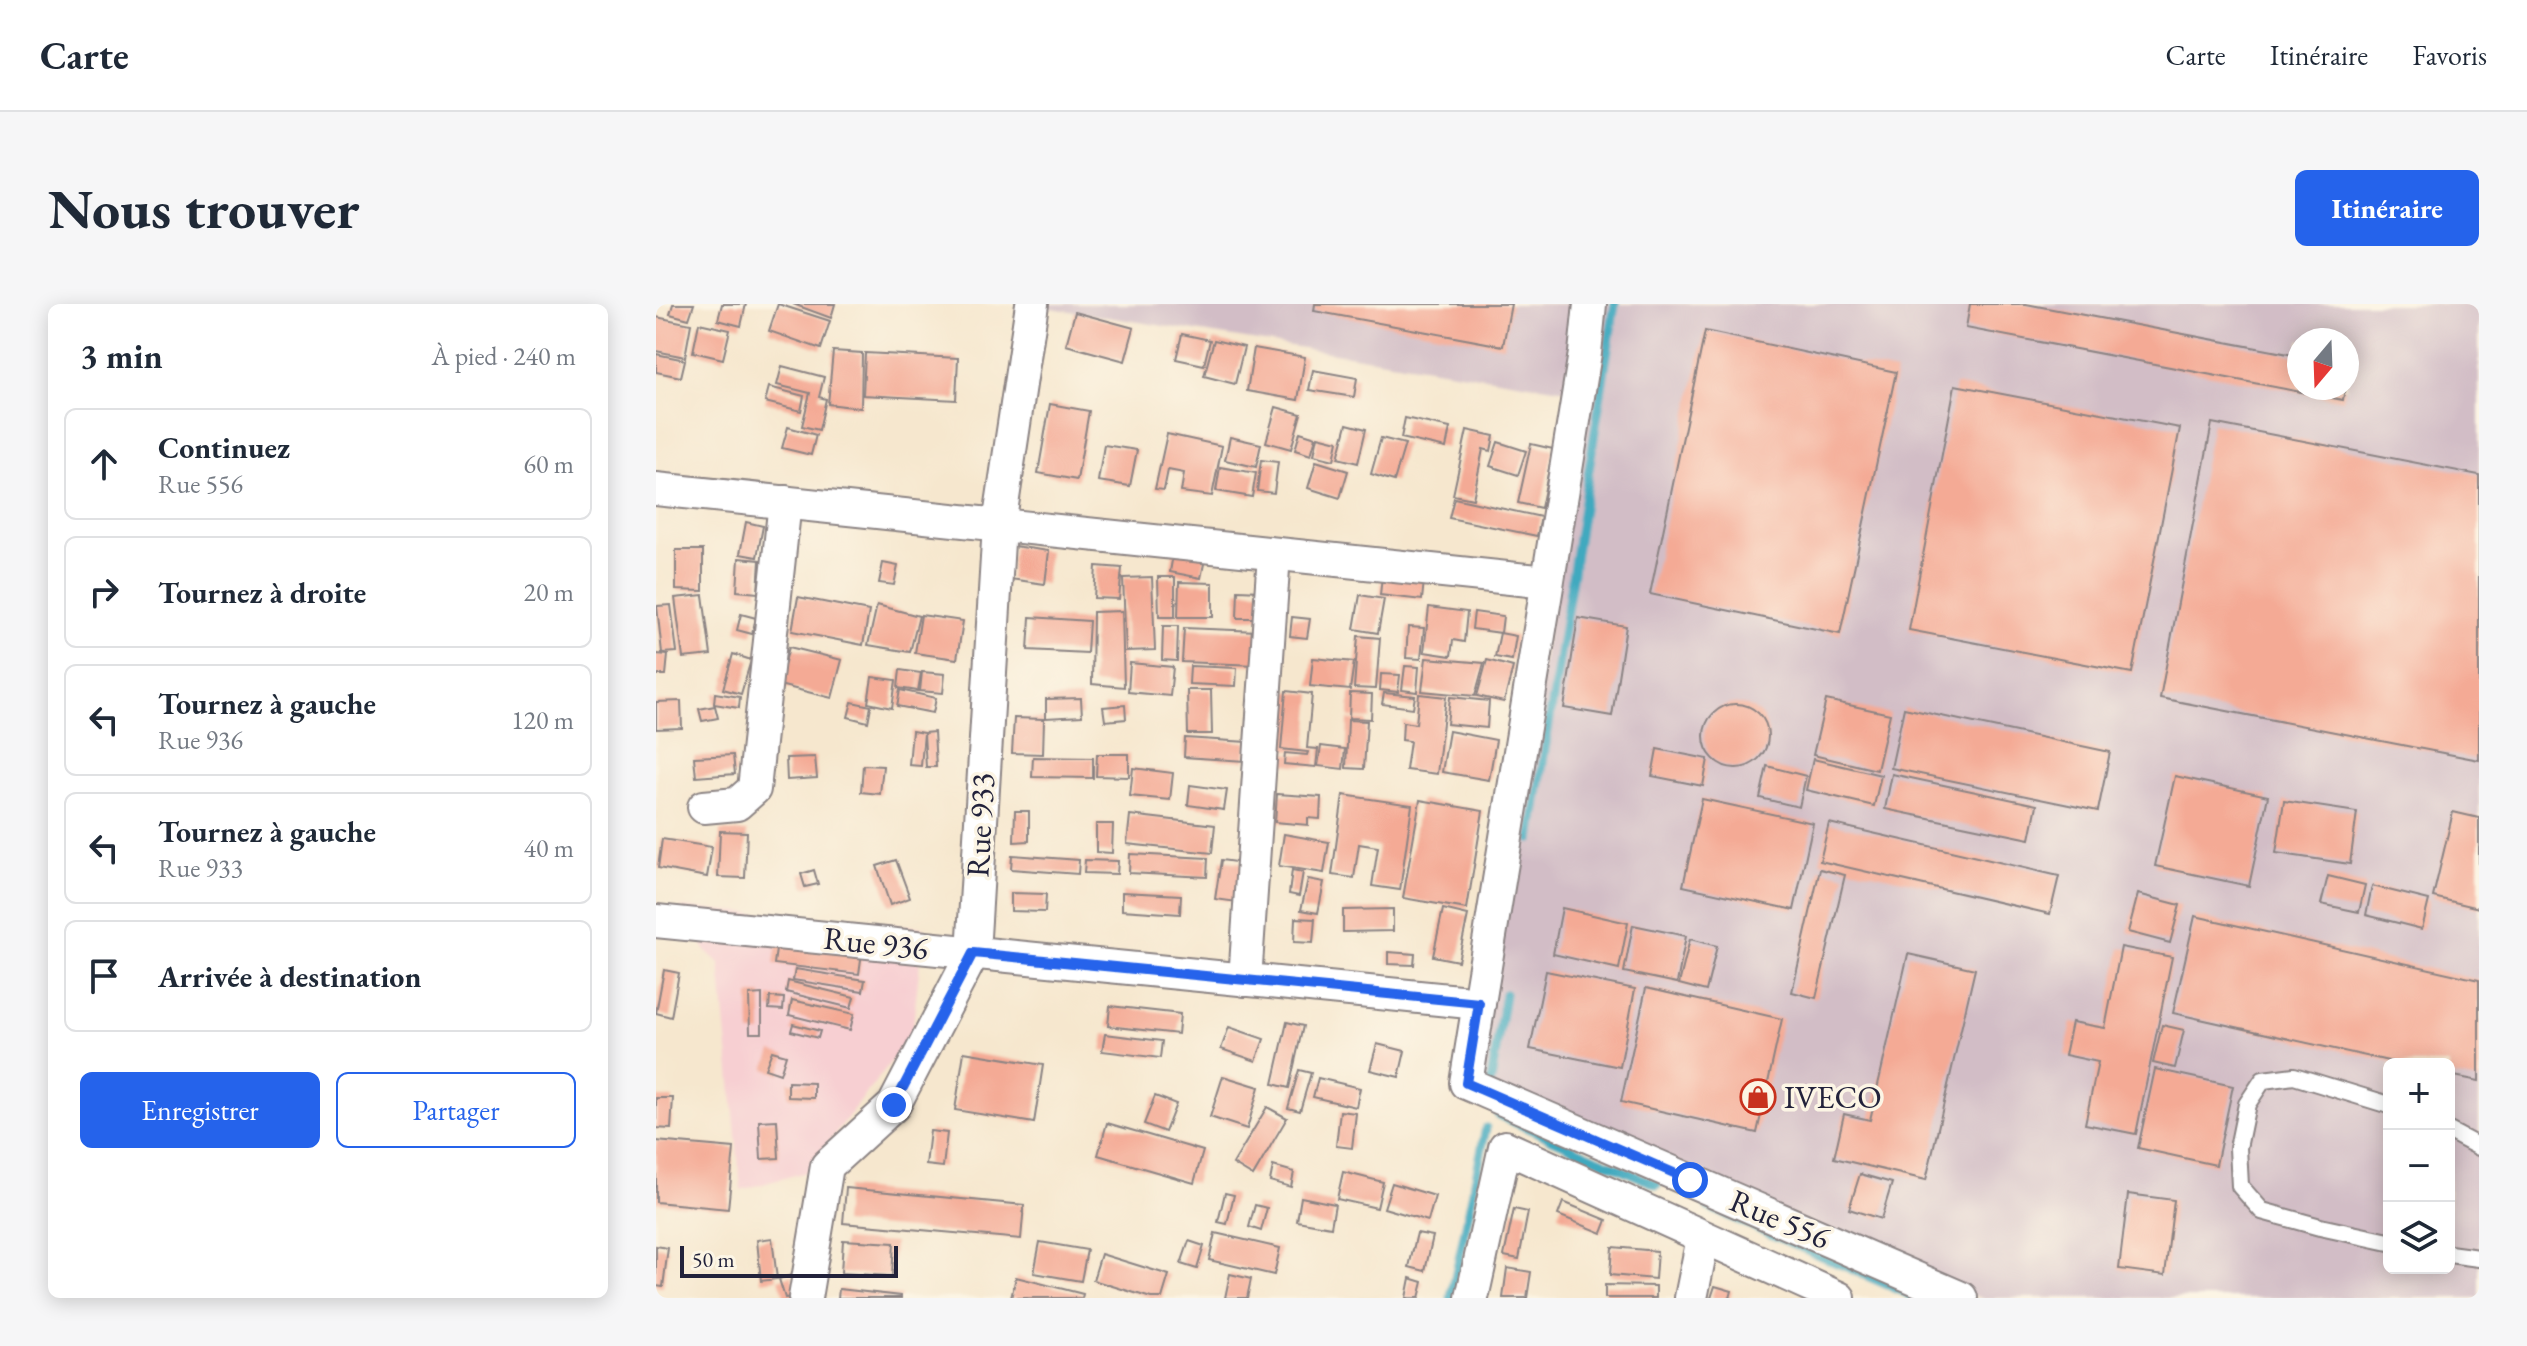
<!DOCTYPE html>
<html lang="fr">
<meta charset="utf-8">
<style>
:root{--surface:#fff;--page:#f6f6f7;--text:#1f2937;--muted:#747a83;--line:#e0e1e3;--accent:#2563eb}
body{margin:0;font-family:"EB Garamond",serif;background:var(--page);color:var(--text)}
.controls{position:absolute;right:24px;bottom:24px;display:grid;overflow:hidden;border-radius:12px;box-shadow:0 4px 20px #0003}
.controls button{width:72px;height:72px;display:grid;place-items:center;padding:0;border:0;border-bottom:2px solid var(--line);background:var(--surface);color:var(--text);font:40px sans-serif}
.compass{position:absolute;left:1631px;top:24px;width:72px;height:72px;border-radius:50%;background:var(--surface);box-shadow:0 4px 20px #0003;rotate:199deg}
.scale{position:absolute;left:24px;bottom:20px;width:218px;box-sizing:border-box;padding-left:8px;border:4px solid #22223b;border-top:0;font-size:22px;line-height:28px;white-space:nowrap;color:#22223b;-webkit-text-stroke:6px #fcf5e5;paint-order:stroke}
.stop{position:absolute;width:24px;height:24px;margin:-18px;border:6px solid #2563eb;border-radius:50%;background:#fff}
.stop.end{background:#2563eb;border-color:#fff;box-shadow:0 2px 8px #0008}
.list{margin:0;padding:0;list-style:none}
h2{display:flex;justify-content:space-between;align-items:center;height:104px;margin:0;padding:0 32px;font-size:34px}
h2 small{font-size:26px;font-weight:400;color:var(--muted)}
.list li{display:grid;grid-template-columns:52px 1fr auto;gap:24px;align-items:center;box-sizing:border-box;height:112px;margin:0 16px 16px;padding:0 16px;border:2px solid var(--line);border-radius:12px}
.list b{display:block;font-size:30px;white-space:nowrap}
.list p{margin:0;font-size:26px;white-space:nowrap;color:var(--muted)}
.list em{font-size:26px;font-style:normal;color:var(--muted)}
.actions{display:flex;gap:16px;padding:24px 32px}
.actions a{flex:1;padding:18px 0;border:2px solid var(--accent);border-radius:12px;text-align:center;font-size:28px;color:var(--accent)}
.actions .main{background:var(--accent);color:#fff}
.icon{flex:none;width:44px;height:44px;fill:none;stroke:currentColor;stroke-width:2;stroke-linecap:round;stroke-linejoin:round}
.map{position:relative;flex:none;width:1823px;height:994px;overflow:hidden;border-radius:12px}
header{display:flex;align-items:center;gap:48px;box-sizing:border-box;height:112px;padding:0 40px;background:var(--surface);border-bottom:2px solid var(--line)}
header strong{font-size:38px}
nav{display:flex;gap:44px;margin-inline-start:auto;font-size:28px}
.intro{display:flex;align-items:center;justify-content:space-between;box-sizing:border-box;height:192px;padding:0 48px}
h1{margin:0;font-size:56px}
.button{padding:20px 36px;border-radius:12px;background:var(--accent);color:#fff;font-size:28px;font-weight:700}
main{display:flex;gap:48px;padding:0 48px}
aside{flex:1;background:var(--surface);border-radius:12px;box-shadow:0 4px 20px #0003}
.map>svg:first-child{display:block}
.built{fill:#f7cfd2}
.industrial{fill:#d2bdc6;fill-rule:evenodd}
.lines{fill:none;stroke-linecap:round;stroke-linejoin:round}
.stream{stroke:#3fa9bf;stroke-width:9}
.building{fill:#f4aa95}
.service-casing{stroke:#8c8484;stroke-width:20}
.minor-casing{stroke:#8c8484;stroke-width:36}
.service{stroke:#fff;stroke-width:16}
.minor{stroke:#fff;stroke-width:32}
.route{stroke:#2563eb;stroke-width:10}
.labels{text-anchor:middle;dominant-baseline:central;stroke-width:7;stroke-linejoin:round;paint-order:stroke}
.street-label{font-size:32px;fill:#22223b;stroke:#fcf5e5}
.poi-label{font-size:32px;fill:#22223b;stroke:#fcf5e5;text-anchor:start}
</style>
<header>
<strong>Carte</strong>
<nav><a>Carte</a><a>Itinéraire</a><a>Favoris</a></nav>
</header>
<div class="intro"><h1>Nous trouver</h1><a class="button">Itinéraire</a></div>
<main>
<aside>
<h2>3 min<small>À pied · 240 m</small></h2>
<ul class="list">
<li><svg class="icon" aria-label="ahead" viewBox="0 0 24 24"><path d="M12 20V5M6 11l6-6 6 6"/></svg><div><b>Continuez</b><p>Rue 556</p></div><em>60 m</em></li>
<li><svg class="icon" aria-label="right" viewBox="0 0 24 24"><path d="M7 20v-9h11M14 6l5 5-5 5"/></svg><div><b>Tournez à droite</b></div><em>20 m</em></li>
<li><svg class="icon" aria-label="left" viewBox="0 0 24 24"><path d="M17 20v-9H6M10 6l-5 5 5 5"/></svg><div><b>Tournez à gauche</b><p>Rue 936</p></div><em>120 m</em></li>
<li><svg class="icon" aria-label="left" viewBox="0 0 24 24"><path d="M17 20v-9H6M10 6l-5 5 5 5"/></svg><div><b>Tournez à gauche</b><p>Rue 933</p></div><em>40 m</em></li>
<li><svg class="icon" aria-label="arrive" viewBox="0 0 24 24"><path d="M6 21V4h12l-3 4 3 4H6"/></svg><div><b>Arrivée à destination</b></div></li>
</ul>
<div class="actions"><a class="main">Enregistrer</a><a>Partager</a></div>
</aside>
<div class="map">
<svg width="1823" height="994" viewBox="0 0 1823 994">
<rect width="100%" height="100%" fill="#fcf5e5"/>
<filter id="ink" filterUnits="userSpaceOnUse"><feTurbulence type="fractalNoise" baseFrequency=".0125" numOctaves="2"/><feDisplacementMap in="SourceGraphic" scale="16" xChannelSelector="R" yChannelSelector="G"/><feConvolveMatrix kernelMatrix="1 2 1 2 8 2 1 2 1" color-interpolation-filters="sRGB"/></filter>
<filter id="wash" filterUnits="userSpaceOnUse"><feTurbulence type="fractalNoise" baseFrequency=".006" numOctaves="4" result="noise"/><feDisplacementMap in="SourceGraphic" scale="32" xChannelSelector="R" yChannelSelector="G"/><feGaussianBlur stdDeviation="1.8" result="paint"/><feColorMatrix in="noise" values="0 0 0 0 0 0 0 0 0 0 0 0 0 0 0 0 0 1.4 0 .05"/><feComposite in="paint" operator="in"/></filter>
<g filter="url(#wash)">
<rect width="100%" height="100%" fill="#f6e7ce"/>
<path class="built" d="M25,603L268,623L256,730L150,868L85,886L64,660L49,646Z"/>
<path class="industrial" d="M370,0H1823V994H1325L822,779L929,89ZM1643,36H1691V84H1643ZM1733,760H1793V964H1733Z"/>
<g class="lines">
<g class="stream">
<path d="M875,535L959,0"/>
<path d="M835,777L849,690"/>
<path d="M842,811L1001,881"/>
<path d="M1052,903L1262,994"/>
<path d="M795,994L830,824"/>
</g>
</g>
<g id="blocks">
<g class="building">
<path d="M17,0H38L33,15L14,10Z"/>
<path d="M66,0H90L85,22L62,16Z"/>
<path d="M122,0L174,17L165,45L113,27Z"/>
<path d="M137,0H179L175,14Z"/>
<path d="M659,0H855L847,42L658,7Z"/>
<path d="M1314,0H1370L1643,52V84H1689L1687,96L1310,24Z"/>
<path d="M419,8L478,24L469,57L410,41Z"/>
<path d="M0,13L35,20L29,53L0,47Z"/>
<path d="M43,19L74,26L67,55L37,48Z"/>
<path d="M1049,27L1240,68L1184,330L994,290Z"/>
<path d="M526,30L554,36L548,61L520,55Z"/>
<path d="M558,36L588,43L579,80L548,72Z"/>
<path d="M598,44L649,53L642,96L591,87Z"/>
<path d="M177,47L206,49L205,104L172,100Z"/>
<path d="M209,49L302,54L300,96L207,91Z"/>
<path d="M0,50L29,56L25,73L0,68Z"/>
<path d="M126,62L168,73L163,93L170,95L163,126L146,122L154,89L121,81Z"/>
<path d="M657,66L701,74L698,93L653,86Z"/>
<path d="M1299,81L1524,124L1476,369L1253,326Z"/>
<path d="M113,83L148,92L145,107L109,98Z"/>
<path d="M394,100L433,107L421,176L382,169Z"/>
<path d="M620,103L645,110L635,145L610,138Z"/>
<path d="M749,114L794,124L790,144L745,134Z"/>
<path d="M1556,119L1823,171V456L1504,394Z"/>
<path d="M691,120L710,125L702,159L682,154Z"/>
<path d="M132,123L160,131L155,151L126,144Z"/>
<path d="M811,126L838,132L835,147L827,145L817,195L797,191Z"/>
<path d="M644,128L660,133L655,151L639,146Z"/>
<path d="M511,130L566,142L556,192L525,188L528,169L512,166L508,186L499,185Z"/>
<path d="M662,132L682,137L678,156L658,151Z"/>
<path d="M574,133L605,140L600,163L569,156Z"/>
<path d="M725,134L749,140L738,177L715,170Z"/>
<path d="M842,138L870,147L862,171L834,162Z"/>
<path d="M875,140L897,145L885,204L862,199Z"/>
<path d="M448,141L481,146L474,182L442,177Z"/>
<path d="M605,156L622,158L618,189L601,187Z"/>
<path d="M660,157L692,167L684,194L652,184Z"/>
<path d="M564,163L600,169L596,193L560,187Z"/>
<path d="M798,194L885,213L881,232L793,214Z"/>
<path d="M90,218L107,222L101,253L84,250Z"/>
<path d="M358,242L393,247L389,280L354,275Z"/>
<path d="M518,245L550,250L545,274L514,268Z"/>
<path d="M20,246H47V287L20,286Z"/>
<path d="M83,254L104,256L102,289L81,287Z"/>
<path d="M227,259L242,262L238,281L223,279Z"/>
<path d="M440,262L466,264L463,295L438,294Z"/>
<path d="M726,272L768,276L766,296L724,291Z"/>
<path d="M496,273L499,346L470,347L467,274Z"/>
<path d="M502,273H519V313H503Z"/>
<path d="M523,278L557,279V313H522Z"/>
<path d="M582,286L605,287L604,314H581Z"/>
<path d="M47,291L55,351L27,354L19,294Z"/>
<path d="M704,291L728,295L722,329L698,325Z"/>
<path d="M142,293L213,307L207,341L136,327Z"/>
<path d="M15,301L21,348L6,349L1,302Z"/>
<path d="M221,301L263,312L254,348L212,341Z"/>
<path d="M773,303L811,308L808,338L797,336L795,352L768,348Z"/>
<path d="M466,307L468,383L436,380L437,308Z"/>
<path d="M818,308L847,312L845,329L816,325Z"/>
<path d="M85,310L100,314L96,330L81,326Z"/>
<path d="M265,311L307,317L301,355L259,349Z"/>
<path d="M374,313L433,317L431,349L372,346Z"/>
<path d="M636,313L654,315L651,334L634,332Z"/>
<path d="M922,314L970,322L956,412L908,404Z"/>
<path d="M507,322H522L521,357L506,356Z"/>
<path d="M752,323L768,324L765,355L750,354Z"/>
<path d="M528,324L602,327L601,361L526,358Z"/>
<path d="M844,329L860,332L856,356L839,353Z"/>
<path d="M702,332L724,334L720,385L698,384Z"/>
<path d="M133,343L186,356L176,394L123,381Z"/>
<path d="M0,350L12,351L10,371H0Z"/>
<path d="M77,350L95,356L85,390L67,385Z"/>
<path d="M657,354L698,358L694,386L654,382Z"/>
<path d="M770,354L828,359L819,392L766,387Z"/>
<path d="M831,356L857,363L848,398L821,392Z"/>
<path d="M474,359L517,363L514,392L472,388Z"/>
<path d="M534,362L581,364L580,382L533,380Z"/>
<path d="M749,362L763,363L761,388L746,386Z"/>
<path d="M244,366L265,369L262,387L242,384Z"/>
<path d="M266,368L289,370L287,389L264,387Z"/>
<path d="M725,370L744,371L742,388L724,386Z"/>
<path d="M216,373L240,376L236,404L212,399Z"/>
<path d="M244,386L280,394L277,409L241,402Z"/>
<path d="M531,386H555L556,430H532Z"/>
<path d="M630,387L656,390L651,444L662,445L660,463L628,460L629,449L651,451L652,448L625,445Z"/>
<path d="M59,389L84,393L83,404L58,400Z"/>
<path d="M694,389L716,390L715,415L693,414Z"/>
<path d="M728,389L759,392L757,404L726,400Z"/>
<path d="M763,390L790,393L781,470L750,466L754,437L746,436L747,418L760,420Z"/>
<path d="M794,393L833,397L831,424L791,420Z"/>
<path d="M425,394L426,412L390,414V395Z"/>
<path d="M1170,396L1234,410L1221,466L1157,451Z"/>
<path d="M25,397L26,424L0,425V398Z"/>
<path d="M196,398L215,402L212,418L192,413Z"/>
<circle cx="1080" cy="432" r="32"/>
<path d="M469,401L470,415L449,417L447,403Z"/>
<path d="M59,402L62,414L46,417L43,405Z"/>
<path d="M1248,404L1454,448L1442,507L1235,464Z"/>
<path d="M358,414L388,415L387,450L356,449Z"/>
<path d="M692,416L711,417L708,465L690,464Z"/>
<path d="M256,427L268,429L265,462L253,461Z"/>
<path d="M793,427L840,436L833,476L786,468Z"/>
<path d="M278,428L280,463H270L268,429Z"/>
<path d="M529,434L591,438L589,457L528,453Z"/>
<path d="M665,442L689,445L687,465L662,462Z"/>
<path d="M1001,445L1052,455L1047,482L996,472Z"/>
<path d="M441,450H473V473L440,472Z"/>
<path d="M77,451L79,470L40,473L38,453Z"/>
<path d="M159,453L161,474L131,476L130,454Z"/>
<path d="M377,453L437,454V474L376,473Z"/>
<path d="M1157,455L1225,471L1218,502L1150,486Z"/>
<path d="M207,461L227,462L224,490L205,488Z"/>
<path d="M1111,462L1150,472L1143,503L1104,494Z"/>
<path d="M477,464L517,469L514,496L474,492Z"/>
<path d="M1236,470L1381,501L1374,535L1229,505Z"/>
<path d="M1519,472L1612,492L1593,582L1499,562Z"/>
<path d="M534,481L571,486L568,506L532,501Z"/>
<path d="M621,490L665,493L664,515L652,514V521L619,518Z"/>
<path d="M687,491L756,501L744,586L716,582L722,543L703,540L698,574L676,571Z"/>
<path d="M1046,495L1157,519L1138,606L1027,582Z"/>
<path d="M764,496L827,507L811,605L747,594Z"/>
<path d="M1628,497L1701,508L1694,560L1620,549Z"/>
<path d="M359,507H373V537L358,538Z"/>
<path d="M1797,508L1823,514V604L1777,593Z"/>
<path d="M474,511L559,521L556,549L471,540Z"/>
<path d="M1173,519L1403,572L1394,610L1164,557Z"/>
<path d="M440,520H457L456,549L440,548Z"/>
<path d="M64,527L91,528L89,574L62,573Z"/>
<path d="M628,530L673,538L668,569L623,562Z"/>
<path d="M6,535L56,543L51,573L2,564Z"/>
<path d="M474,550L552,554L551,573L473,569Z"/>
<path d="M356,551L423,556L422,570L355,565Z"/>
<path d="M240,556L254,594L234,601L221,562Z"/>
<path d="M429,556L462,557L461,570L428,569Z"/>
<path d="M565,556L587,559L581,598L559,595Z"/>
<path d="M1164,565L1189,571L1160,694L1136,688Z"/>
<path d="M158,566L162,580L149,583L145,570Z"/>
<path d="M636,566L647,568L643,592L633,590Z"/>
<path d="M1672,572L1709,581L1703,608L1665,600Z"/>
<path d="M652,575L668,578L662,609L645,606Z"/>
<path d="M1716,582L1773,596L1766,625L1710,611Z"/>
<path d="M466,588L525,591L524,610L466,606Z"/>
<path d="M355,589L390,590L389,608L355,607Z"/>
<path d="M1482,590L1524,601L1514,639L1472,628Z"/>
<path d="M906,604L972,619L963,665L897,650Z"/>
<path d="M737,605V627L687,628V606Z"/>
<path d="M787,605L812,611L802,657L777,652Z"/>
<path d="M1539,612L1823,676V777L1793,771V760H1746L1517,709Z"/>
<path d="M639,614L659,615L657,639L638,638Z"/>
<path d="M977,621L1030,632L1021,679L968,668Z"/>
<path d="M1034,635L1061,642L1050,687L1023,680Z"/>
<path d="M121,638L206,648L203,670L118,660Z"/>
<path d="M1465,643L1516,653L1480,830L1429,820L1442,758L1409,751L1416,718L1449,724Z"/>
<path d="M732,648L759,650L758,661L732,660Z"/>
<path d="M1252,650L1319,665L1270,876L1178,854L1188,810L1214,816Z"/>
<path d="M139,665L209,676L207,687L137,676Z"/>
<path d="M8,666L23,669L15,713L0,709Z"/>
<path d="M890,667L979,685L964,763L874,745Z"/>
<path d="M132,677L198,693L195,704L130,688Z"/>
<path d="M990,684L1126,715L1101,829L965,798Z"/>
<path d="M106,690V729H94L93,691Z"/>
<path d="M114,693L128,694L127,706L113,705Z"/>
<path d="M136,696L198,710L194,726L133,711Z"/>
<path d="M454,702L524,710L522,730L452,722Z"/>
<path d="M631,718L647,722L633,784L617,780Z"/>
<path d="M137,720L164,727L162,734L135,727Z"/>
<path d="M1506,721L1528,726L1519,764L1497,759Z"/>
<path d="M573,723L608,735L600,757L565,745Z"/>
<path d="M449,730L506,737L504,754L446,747Z"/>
<path d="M721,740L749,747L743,773L714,766Z"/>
<path d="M116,747L130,751L124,770L109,765Z"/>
<path d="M308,748L387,761L378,819L299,806Z"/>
<path d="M1499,765L1577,782L1560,861L1482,844Z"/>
<path d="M643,766L655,769L644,807L632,804Z"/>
<path d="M567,772L603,783L591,825L554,813Z"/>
<path d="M662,774L704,784L700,803L657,793Z"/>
<path d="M132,778L158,779V794L132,793Z"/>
<path d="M499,792L520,800L509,828L488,820Z"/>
<path d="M0,794H17L15,825L0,824Z"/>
<path d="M611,803L631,814L597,872L577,860Z"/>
<path d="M684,807L700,809L696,844L680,842Z"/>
<path d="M121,816L123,854L105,855L103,817Z"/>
<path d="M451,819L547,847L538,879L442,851Z"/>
<path d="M274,827L291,829L287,863L270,861Z"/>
<path d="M0,837L78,844L72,905L0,898Z"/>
<path d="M617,862L638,868L635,883L614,877Z"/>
<path d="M687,868L727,878L721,904L681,895Z"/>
<path d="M1204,870L1236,879L1225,915L1193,905Z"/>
<path d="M736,879L779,892L772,917L728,904Z"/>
<path d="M190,884L368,901L365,935L187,919Z"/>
<path d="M569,889L578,891L571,920L562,918Z"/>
<path d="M1472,890L1518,896L1509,971L1463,965Z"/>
<path d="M645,893L679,900L675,923L641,917Z"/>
<path d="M907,898L951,916L946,929L902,911Z"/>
<path d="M599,901L611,904L605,927L593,923Z"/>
<path d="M858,905L872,908L863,955L848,952Z"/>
<path d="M559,929L624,944L618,971L553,956Z"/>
<path d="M761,929L777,932L769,967L753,963Z"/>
<path d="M116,934L121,975L105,977L101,936Z"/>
<path d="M187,936L238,939L236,972L185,969Z"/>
<path d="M533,937L548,942L541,965L525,960Z"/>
<path d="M384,938L431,946L425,977L378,969Z"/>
<path d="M0,942L12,944L7,983L0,982Z"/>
<path d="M956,943L1001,947L999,975L954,971Z"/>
<path d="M445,950L513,971L506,994H495L437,976Z"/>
<path d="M851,964L875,968L871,994H847Z"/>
<path d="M574,970L595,975L591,994H569Z"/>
<path d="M136,971L141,992L129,994L123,975Z"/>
<path d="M360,973L427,990L426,994H355Z"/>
<path d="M754,974L767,978L763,994H750Z"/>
<path d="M949,981L1000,982V994H949Z"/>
<path d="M1059,982L1076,987L1074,994H1055Z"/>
<path d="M183,985L245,992V994H182Z"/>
</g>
</g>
</g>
<g filter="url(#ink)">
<use href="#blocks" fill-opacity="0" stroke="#8c8484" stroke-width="2"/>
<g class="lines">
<defs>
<g id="service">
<path d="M1733,801L1638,772L1607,776L1591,800L1582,844L1584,882L1606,907L1664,923L1733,938"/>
<path d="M1793,827L1823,843"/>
<path d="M1793,950L1823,954"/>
</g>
<g id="minor">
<path d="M934,0L929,49L810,779L1305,994"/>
<path d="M0,185L891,278"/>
<path d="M48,503L81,500L98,485L129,198"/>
<path d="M0,617L823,699"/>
<path d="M589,676L618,250"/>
<path d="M149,994L171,862L238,801L317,649L343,221L376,0"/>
<path d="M816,994L849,843L1183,994"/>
<path d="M1035,994L1047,934"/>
</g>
</defs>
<use href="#service" class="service-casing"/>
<use href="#minor" class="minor-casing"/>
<use href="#service" class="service"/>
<use href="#minor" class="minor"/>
</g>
</g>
<g class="lines" filter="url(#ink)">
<path class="route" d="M238,801L317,649L823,699L810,779L1034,876"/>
</g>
<defs>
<symbol id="shop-ring" viewBox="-11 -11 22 22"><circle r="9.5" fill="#fcf5e5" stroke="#c8321e" stroke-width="1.5"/><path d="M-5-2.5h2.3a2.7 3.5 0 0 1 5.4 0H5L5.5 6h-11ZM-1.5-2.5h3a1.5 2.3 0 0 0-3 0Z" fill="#c8321e"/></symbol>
</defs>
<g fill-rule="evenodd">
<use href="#shop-ring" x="1082" y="773" width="40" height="40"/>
</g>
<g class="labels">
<g class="street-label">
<text transform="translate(324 521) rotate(-87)">Rue 933</text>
<text transform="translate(220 639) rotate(6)">Rue 936</text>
<text transform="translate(1124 915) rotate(23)">Rue 556</text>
</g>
<g class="poi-label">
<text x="1128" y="793">IVECO</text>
</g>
</g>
</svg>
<div class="controls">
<button>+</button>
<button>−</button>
<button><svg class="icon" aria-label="layers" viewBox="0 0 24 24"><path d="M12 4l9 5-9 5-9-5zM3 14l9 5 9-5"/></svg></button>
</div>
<svg class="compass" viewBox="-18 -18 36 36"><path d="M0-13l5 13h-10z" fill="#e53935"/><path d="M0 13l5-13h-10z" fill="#747a83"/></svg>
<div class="scale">50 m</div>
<div class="stop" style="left:1034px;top:876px"></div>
<div class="stop end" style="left:238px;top:801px"></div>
</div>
</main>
